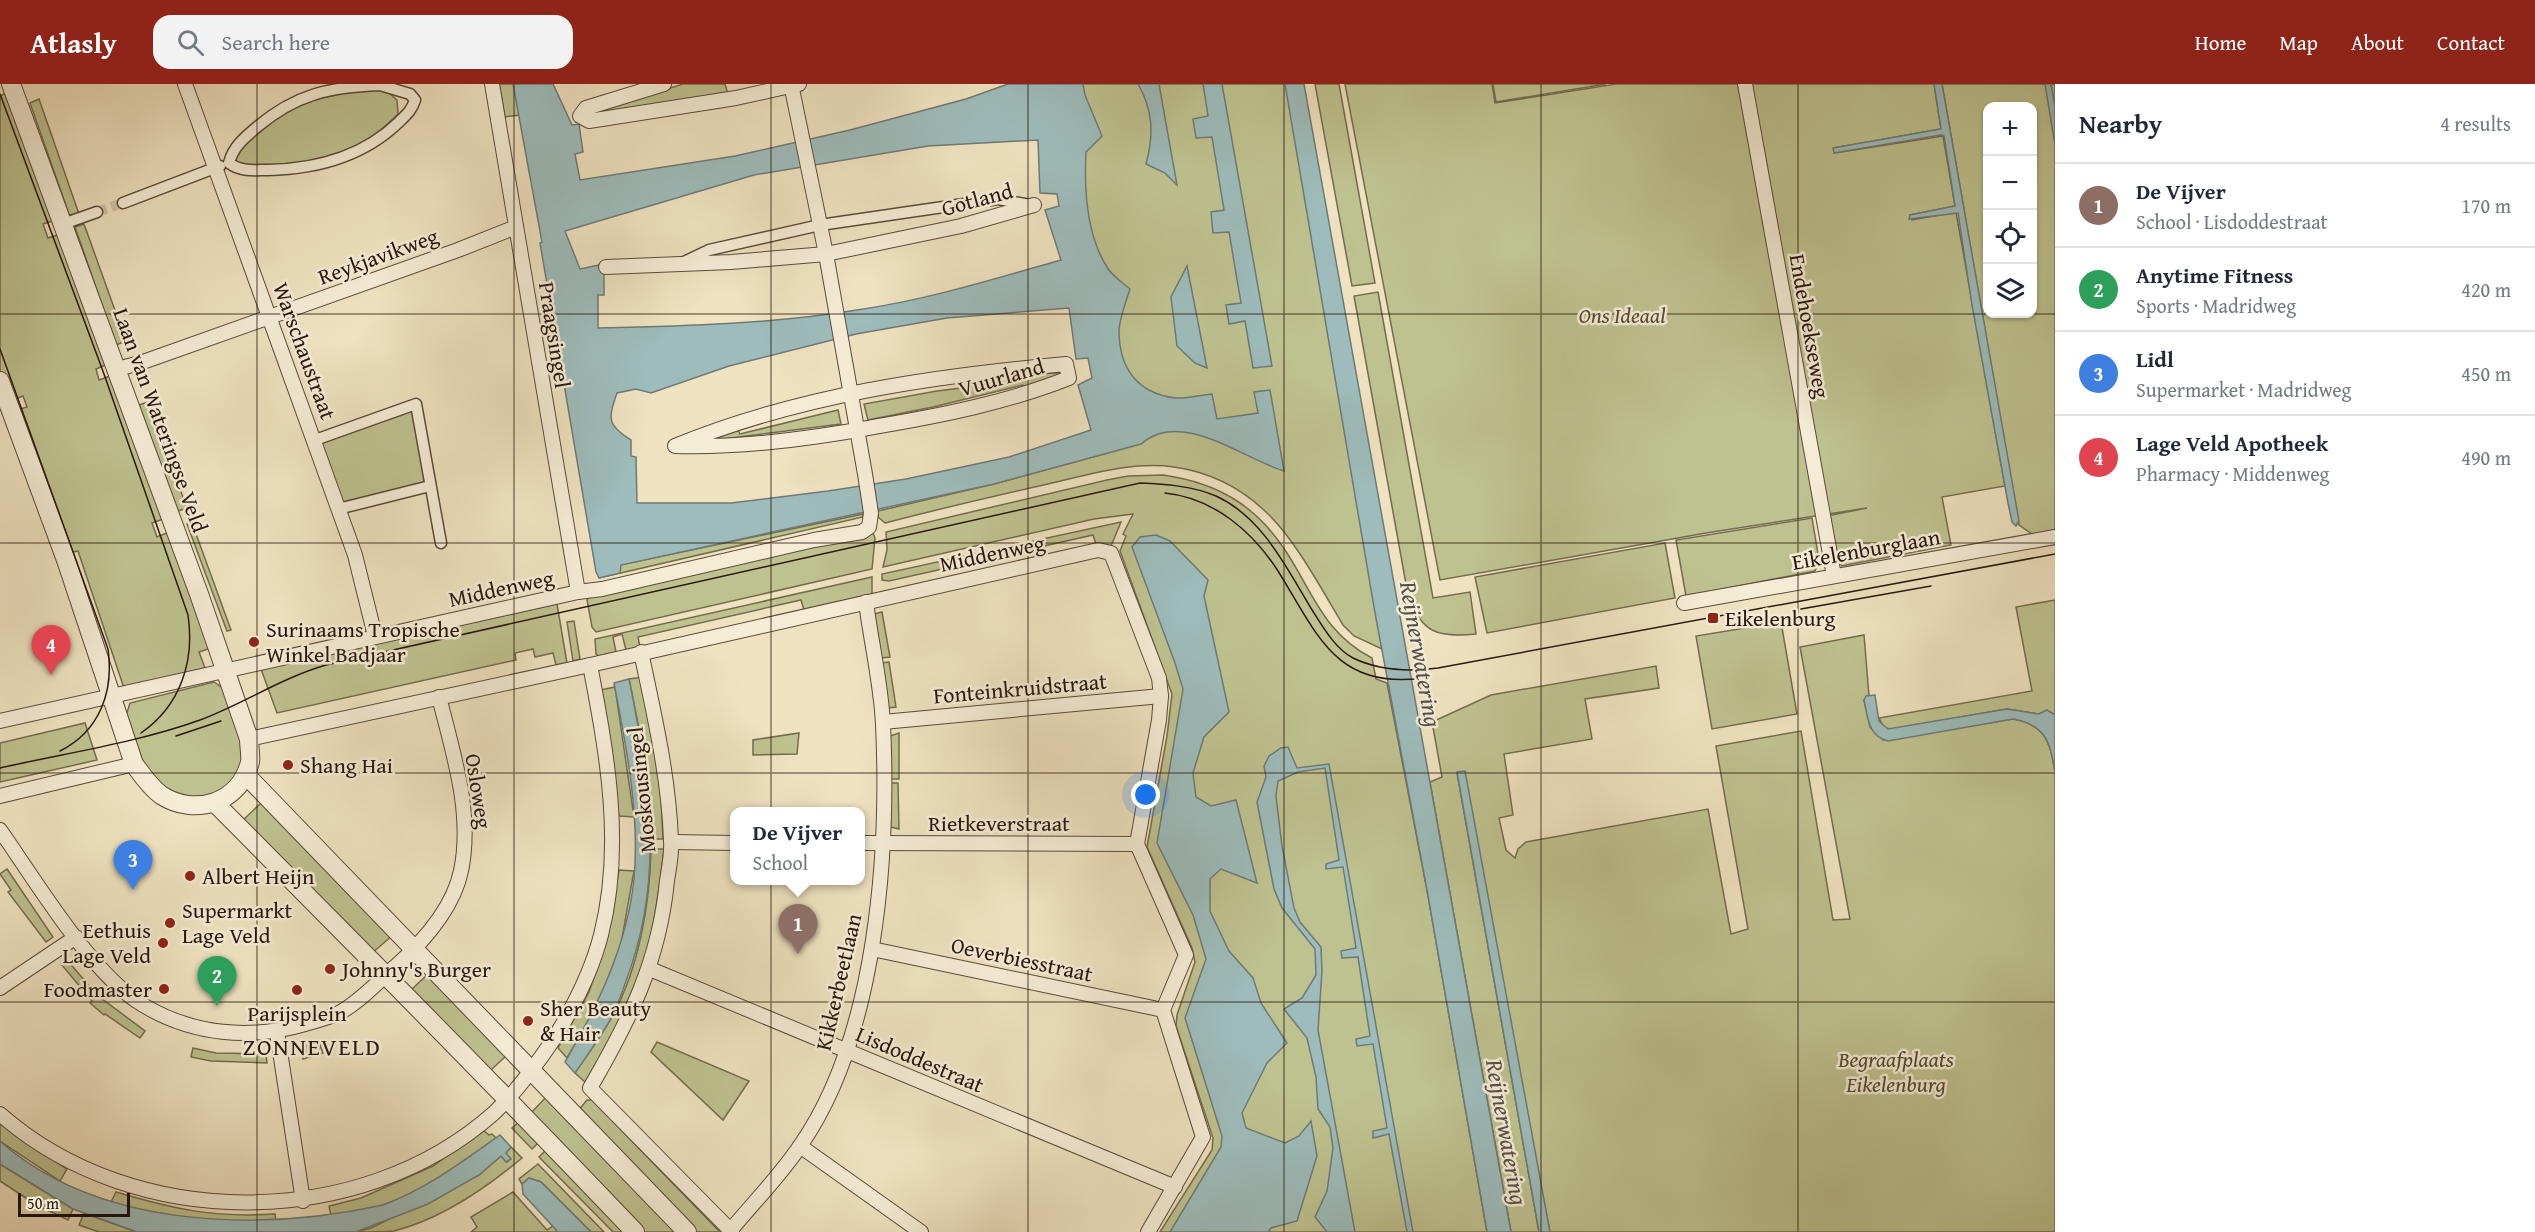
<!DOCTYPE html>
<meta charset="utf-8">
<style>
:root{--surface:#fff;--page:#f2f2f3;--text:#1f2937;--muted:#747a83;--line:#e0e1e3;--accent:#8f2418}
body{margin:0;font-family:"Gentium Book Plus",serif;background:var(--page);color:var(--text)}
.controls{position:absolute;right:18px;top:18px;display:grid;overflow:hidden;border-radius:12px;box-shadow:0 2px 4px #0004}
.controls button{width:54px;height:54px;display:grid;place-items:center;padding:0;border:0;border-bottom:2px solid var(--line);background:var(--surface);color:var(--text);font:30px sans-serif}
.scale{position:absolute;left:18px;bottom:15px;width:112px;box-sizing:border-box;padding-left:6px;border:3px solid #2a160f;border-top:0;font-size:16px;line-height:21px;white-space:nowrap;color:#2a160f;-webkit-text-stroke:4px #f5ecd6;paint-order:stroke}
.you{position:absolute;left:1146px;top:711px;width:21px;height:21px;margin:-15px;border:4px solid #fff;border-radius:50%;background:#1a73e8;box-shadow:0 0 0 9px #1a73e833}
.badge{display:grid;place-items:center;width:39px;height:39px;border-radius:50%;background:var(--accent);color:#fff;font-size:20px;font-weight:700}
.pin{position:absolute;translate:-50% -50px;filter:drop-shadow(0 2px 3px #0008)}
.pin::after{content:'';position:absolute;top:32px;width:21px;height:18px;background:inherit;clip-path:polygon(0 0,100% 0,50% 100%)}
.popup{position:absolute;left:730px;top:723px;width:135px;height:78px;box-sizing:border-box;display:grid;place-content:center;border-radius:12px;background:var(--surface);filter:drop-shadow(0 2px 4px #0005);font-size:20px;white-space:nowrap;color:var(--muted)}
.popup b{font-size:22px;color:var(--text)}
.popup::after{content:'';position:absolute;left:50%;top:100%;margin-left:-12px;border:12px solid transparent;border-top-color:var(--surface)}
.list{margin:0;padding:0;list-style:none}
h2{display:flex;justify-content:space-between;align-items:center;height:78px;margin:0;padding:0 24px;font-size:26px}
h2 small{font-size:20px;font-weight:400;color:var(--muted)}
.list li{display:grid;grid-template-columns:39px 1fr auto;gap:18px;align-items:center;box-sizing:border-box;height:84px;padding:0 24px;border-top:2px solid var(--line)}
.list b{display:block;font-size:22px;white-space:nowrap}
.list p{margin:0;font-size:20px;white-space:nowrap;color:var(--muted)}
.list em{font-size:20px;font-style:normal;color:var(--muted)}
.icon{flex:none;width:33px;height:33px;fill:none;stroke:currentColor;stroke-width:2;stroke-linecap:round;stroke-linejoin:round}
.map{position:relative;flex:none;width:2055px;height:1148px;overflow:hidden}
header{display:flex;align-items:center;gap:36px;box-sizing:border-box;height:84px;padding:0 30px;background:var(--accent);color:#fff}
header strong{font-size:28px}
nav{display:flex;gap:33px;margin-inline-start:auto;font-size:21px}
.search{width:420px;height:54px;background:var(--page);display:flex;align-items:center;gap:15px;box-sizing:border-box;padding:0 21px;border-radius:18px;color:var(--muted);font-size:22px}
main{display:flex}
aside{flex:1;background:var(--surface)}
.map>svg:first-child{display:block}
.green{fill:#bec28f;stroke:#746c4f;stroke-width:1.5;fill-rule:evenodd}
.water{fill:#9dbcbb;stroke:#6f7a76;stroke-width:1.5;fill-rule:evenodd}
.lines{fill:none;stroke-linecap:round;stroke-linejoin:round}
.pedestrian-tunnel{stroke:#d1c3a5;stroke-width:10;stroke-dasharray:10 5;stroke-linecap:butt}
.pedestrian-casing{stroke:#5b493b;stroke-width:13}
.minor-casing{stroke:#5b493b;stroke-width:16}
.tertiary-casing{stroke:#5b493b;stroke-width:20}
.pedestrian{stroke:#f5ecd6;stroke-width:10}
.minor{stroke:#f5ecd6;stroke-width:14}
.tertiary{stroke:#f5ecd6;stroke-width:18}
.tram{stroke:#2a160f;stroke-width:1.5}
.grid{fill:none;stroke:#2a160f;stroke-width:1.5;stroke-opacity:0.55}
.poi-dot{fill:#8f2418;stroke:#f5ecd6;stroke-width:2}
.labels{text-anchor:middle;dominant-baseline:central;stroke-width:5;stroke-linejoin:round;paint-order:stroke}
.street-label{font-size:22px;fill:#2a160f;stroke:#f5ecd6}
.park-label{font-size:22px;font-style:italic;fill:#564a35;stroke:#f5ecd6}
.poi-label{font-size:22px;fill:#2a160f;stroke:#f5ecd6;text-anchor:start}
.water-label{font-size:24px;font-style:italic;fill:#52504b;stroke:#f5ecd6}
.neighbourhood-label{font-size:24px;letter-spacing:1.5px;fill:#2a160f;stroke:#f5ecd6}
</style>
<header>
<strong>Atlasly</strong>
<div class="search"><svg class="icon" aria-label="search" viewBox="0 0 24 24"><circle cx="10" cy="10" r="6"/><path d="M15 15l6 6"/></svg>Search here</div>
<nav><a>Home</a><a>Map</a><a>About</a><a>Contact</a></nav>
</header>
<main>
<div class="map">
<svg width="2055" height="1148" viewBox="0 0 2055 1148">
<rect width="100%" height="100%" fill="#efe2c0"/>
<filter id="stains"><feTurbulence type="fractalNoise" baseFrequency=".00333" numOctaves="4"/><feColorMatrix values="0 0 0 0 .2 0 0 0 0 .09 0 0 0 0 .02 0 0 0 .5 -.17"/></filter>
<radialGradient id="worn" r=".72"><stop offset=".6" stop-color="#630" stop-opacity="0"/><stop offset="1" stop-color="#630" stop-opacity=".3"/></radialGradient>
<g class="green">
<path d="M499,0H515L520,31L505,33Z"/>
<path d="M683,0H725L728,10L590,32L589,29Z"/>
<path d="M1059,0H1289L1382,565L1354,552L1343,541C1322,506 1295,455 1266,428C1240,403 1209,388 1174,383C1132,377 1088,391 1048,400C994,412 939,425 885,439L878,433V427L994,400L1122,365Z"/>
<path d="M1315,0H1339L1375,199L1352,202Z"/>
<path d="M1345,0H1492L1495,19L1616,0H1934L1941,45L1834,64V69L1943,52L1955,122L1910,131L1912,136L1956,128L2005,402L1942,413L1951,461L1842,482L1835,474L1827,432L1867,424L1706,449L1440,496Z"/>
<path d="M1493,0H1606L1496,18Z"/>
<path d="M1942,0H2055V446L2032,450L2019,441ZM1988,22H2032V230H1988Z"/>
<path d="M376,5L389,9L397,16L398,30C352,78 305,82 242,83L235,78C237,65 247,58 257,49C296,17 326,10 376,5Z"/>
<path d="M6,9L55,136L43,140L48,154L61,150L108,280L96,285L99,296L110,292L163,435L152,439L157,453L169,448L211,564L199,568L205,584L124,604L78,467L69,469L17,326L27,323L23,312L10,317L0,289V12Z"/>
<path d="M39,15L79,130L70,133L30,19Z"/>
<path d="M84,140L126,257L116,261L75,143Z"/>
<path d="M1378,208L1433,514L1470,508L1476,550C1438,554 1421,549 1408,511L1354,212Z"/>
<path d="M1059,289L1061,290L1026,304L1023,301L933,323L868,336L864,320L937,307L1025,296V290Z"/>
<path d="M148,318L187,424L178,427L139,321Z"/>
<path d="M416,320L430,402L338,425L315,356Z"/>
<path d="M838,326L841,340L716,356L712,353L738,346L740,350Z"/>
<path d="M1163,391C1218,399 1256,421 1287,469C1314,511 1325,550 1372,574L1376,595L1387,599L1427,806L1487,1148H1160L1212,1066L1213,1054L1176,942L1177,931L1195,878L1192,864L1147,763L1167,652L1172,610L1120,467L1126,452L1123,450L1133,430L1094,435L883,483L887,466L886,448L1107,396L1128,392Z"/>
<path d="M863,430V433L599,494L620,489V481Z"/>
<path d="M1812,434L1819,476L1815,487L1686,512L1676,456Z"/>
<path d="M1121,438L1111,462L1096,460L1093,451L889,497L882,496V490Z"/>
<path d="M192,439L231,546L227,547L187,440Z"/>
<path d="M873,449L875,454L872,485L596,548L592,543L587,516L589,513L815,461L867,453Z"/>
<path d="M1665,459L1675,514L1487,549L1475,493Z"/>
<path d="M872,493V511L804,526L801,516L638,553L640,563L626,566L622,550L613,553L616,568L599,572L596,570L595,555Z"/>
<path d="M2055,516V631L2047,626L2039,630L2007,625L1892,645L1884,644L1879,634L2032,607L2016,523Z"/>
<path d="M557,520L567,579L556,581L553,569L535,573L533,565L515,569L516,576L277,629L261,585Z"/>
<path d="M882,528L890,573L881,574L874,530Z"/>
<path d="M574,537L580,575L573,577L567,538Z"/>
<path d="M1781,538L1797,630L1712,645L1696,552Z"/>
<path d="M1864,551L1869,612L1864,616L1870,643L1883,656L2013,635C2046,641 2050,658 2055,688V1148H1550L1457,689L1539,1148H1511L1430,698L1442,693L1432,638L1491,611L1656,582L1659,604L1585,615L1592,655L1504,670L1513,731L1499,734L1506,766L1515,774L1518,765L1526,758L1708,725L1731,850L1748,845L1716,662L1801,647L1833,836L1850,835L1800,563Z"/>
<path d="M889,578L896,623L888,624L881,579Z"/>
<path d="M643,593L659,669L663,755H651C651,701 640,648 629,595Z"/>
<path d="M214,598L227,607L244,665L241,678L236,693L221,710L195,717L160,705L136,667L126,632L130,619Z"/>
<path d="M615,603L634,733L619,732L600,606Z"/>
<path d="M85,639L97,676L0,698V659Z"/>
<path d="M799,649L797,670L753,671V656Z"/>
<path d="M899,649V695H891L890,652Z"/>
<path d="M890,699H898L899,745L890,743Z"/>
<path d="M263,717L393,851L372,869L241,738Z"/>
<path d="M651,765H664C658,814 652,863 634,909C622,941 603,969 585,998L575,989C588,970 602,951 613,931C639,883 650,819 651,765Z"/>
<path d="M7,785L53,853L46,858L8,808L11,806L0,790Z"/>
<path d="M619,786L634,787L621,860L598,920L567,974L558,964L589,908L607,855Z"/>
<path d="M67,876L97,911L145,947L140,954L105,930L104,931L90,919L92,917L61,880Z"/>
<path d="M429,889L508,970L490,987L410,907Z"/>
<path d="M319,958L323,969L303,975L301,964Z"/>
<path d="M657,958L749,997L723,1036L651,968Z"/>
<path d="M193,964L216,969L266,970L267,979L211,977L191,973Z"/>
<path d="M548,1011L679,1148H642L530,1030Z"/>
<path d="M587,1016H592L720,1148H692L577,1028Z"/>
<path d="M520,1037L539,1058L532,1065L512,1044Z"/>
<path d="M0,1038L16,1052L67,1085L60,1097L0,1057Z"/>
<path d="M483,1046L489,1051L492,1050L496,1054C460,1080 424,1107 381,1122C364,1128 346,1132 328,1136L327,1133L331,1132L329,1122L361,1114L433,1082Z"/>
<path d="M511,1063L522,1074C485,1105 442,1135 394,1147C382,1148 368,1148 356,1148L371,1144L479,1091L501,1072L507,1078L510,1075L506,1069Z"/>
<path d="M547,1065L627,1148H613L539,1073Z"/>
<path d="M0,1080L73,1125L68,1136L35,1120L0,1097Z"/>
<path d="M538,1080L604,1148H591L541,1098L529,1094L522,1100L519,1095Z"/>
<path d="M116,1108C174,1125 213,1134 275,1130L277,1144C219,1146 165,1139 110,1120Z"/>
<path d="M513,1108L547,1146L553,1142L558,1148H471L477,1143L471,1133Z"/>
<path d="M84,1129L131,1146L137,1148H99L79,1141Z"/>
</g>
<g class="water">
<path d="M513,0H553L572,41L579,40L583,68L575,70L580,96L735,72L850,46L966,15L1008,0H1083L1085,11L1102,52L1086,68C1084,106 1086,153 1109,186C1114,193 1123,199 1130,205C1126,217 1120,233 1119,246C1119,283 1136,309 1175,314C1186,315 1201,311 1212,310L1217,335L1258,329L1254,308L1270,306L1284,387C1243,375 1181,324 1141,360L994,400L621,481L620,489L599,494L596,488L540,159L542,158ZM1038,56L1040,109L1057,110L1059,122L1045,126L1061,176C994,195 927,216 857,226C771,240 685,242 598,244V211H604V180L580,185L565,147L754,91L928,62ZM1069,224L1076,275L1088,274L1092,294L1078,301L1091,346L1009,373L906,395L828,407L731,419H637L636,373L631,372V356C607,341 608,335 617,309L636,305L651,309L729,282L856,250L947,234Z"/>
<path d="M1138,0H1159L1177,101L1165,89L1146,80C1154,51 1153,26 1138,0Z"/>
<path d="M1203,0H1222L1272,282L1253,284L1245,237L1229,240L1226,221L1241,219L1229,148L1213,149L1211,128L1224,126L1212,53L1196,54L1193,35L1208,32Z"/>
<path d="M1285,0H1304L1511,1148H1487L1427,806L1375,529Z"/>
<path d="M1934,0H1942L2019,437L2016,442L2012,438L2008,419L1972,221L1958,129L1909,135L1910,131L1955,122L1944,52L1941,51L1834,69L1833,64L1941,45Z"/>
<path d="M2045,0H2051L2055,22V61Z"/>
<path d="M1187,182L1207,284L1195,279L1177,262L1171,213Z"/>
<path d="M1156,451L1170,457L1208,496L1204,512L1229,628L1204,653L1193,689L1196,713L1211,722L1236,716L1257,799L1221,785L1210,795V827L1229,867L1253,894L1261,919L1287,959L1267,979L1242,1029L1246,1044L1285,1059L1299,1052L1311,1037L1317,1072L1297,1137L1271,1144L1268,1148H1170L1221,1063L1222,1052L1185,934L1206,875L1193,831L1157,759L1183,605L1175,579L1132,463L1140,453Z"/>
<path d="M629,595C650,698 665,795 626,897C622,908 618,921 613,931C602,951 588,970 575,989L565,978C598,921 627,862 634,795C640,730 626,662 614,599Z"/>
<path d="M1875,611L1879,637L1888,645L2007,625L2039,630L2047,626L2055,631V688C2050,658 2046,641 2013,635L1888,657C1868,652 1868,634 1864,616L1866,612Z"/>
<path d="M1288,663L1297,684L1329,680L1413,1148H1407L1389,1050L1373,1054V1047L1387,1044L1373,960L1357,962L1356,955L1370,952L1358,873L1342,874L1341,867L1356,864L1343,783L1326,785V780L1339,776L1325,684L1298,688L1278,697L1276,712L1282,762L1294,824L1300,838L1321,863L1322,887L1318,946L1355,1148H1327L1315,1133L1327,1107L1333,1064L1330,1043L1318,1025L1316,993L1307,954L1284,925L1302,914L1316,891L1315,865L1282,824L1274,805L1257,718L1266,693L1264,682L1269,672L1281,664Z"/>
<path d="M1465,687L1550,1148H1539L1457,688Z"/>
<path d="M500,1051L511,1063L506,1069L511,1075L506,1078L501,1072L479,1091L428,1120L356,1148H137L73,1125L0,1080V1057C99,1145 260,1148 383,1121C426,1105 462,1078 500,1051Z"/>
<path d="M529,1094L541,1098L591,1148H558L523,1110L522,1100Z"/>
</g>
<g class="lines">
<path class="pedestrian-tunnel" d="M97,128L123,119"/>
<defs>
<g id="pedestrian">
<path d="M380,1L410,10L415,16C412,26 406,31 399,38C364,72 316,85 268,86C254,86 241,88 229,79C233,63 244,54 257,43C296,10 330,3 380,1Z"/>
<path d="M123,119L220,82"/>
<path d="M63,140L97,128"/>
<path d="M684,178L709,166L820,141L998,115L1030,121"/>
<path d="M315,356L416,320L441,459"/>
<path d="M338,425L430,402"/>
</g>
<g id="minor">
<path d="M185,0L355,471L375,552"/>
<path d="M492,0L578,508"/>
<path d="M664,0L586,24L580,32L589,37L736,14L799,0"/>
<path d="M1745,0L1834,492"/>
<path d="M606,183L731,178L826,170L961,142L1034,121"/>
<path d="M1066,280L1069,294C1008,318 944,331 879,342C811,355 744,364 675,362C799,311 934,292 1066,280Z"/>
<path d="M117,285L140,279L458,166L516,143"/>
<path d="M1684,519L2055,453"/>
<path d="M641,568C654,630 669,693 671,757C672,770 669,784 667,797C659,878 630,935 590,1004L732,1148"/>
<path d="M0,637L578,508L602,505L814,456L862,448L869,443L871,429L865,390L826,170L791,0"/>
<path d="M883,638L1161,612"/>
<path d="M249,655L590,581L1098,466L1111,469L1159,594L1161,612L1159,636L1137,760L1186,871L1163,926L1203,1053L1148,1148"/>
<path d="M0,712L134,680"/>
<path d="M0,746C36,797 91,890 143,921C193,951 250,956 305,940C316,937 328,934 339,929C360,918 377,898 395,883C423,858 453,825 461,787C473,729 453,669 439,613"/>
<path d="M672,758L735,759"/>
<path d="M861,759L1137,760"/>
<path d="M872,865L1163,926"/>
<path d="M650,885L1175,1103"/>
<path d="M0,904L76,853"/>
<path d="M277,948L303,1117"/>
<path d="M0,1030C134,1148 360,1148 494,1029C517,1007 537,980 555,953C574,922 592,886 601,851C624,761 607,670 590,581"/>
<path d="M800,1062L921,1148"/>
<path d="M730,1147C753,1119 780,1092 800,1062C877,952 889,770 883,640C881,599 871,558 866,518"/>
</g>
<g id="tertiary">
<path d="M0,297L66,476L134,680C142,691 150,703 161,711C195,733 240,719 250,678C251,671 249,662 249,655L199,510L11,0"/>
<path d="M246,691L687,1148"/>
<path d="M215,719C356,861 497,1003 635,1148"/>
</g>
</defs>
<use href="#pedestrian" class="pedestrian-casing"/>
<use href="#minor" class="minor-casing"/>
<use href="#tertiary" class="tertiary-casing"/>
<use href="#pedestrian" class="pedestrian"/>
<use href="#minor" class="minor"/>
<use href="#tertiary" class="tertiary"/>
<g class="tram">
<path d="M0,10L104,290L188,531C195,578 180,622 141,649"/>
<path d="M0,265L108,565C114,607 100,647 60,667"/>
<path d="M1165,409C1214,414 1253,448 1278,487C1317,549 1335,606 1423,594"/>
<path d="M1801,525L1931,502"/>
<path d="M176,652L221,637"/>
<path d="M0,684C66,669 136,659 200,636C243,620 281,594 326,581L1140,399C1164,400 1193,402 1216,412C1264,434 1288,487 1314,529C1324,545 1336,565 1353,574C1380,587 1408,588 1438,584L2055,470"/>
</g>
</g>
<path class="grid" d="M257,0V1148M514,0V1148M771,0V1148M1028,0V1148M1284,0V1148M1541,0V1148M1798,0V1148M0,230H2055M0,459H2055M0,689H2055M0,918H2055"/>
<g class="poi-dot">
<rect x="1707" y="528" width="12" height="12" rx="3"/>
<circle cx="254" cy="558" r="6"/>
<circle cx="288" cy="681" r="6"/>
<circle cx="190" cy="792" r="6"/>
<circle cx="170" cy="839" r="6"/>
<circle cx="163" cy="859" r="6"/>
<circle cx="330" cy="885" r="6"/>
<circle cx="164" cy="905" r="6"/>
<circle cx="297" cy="906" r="6"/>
<circle cx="528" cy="937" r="6"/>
</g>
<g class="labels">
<g class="street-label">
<text transform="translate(977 115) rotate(-15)">Gotland</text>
<text transform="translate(378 172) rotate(-20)">Reykjavikweg</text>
<text transform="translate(1810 242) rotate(80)">Endehoekseweg</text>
<text transform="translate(555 251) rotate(81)">Praagsingel</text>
<text transform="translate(305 267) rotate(70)">Warschaustraat</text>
<text transform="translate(1001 293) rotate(-16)">Vuurland</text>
<text transform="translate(161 336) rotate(70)">Laan van Wateringse Veld</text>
<text transform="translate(1866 465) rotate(-10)">Eikelenburglaan</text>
<text transform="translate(992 469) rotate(-12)">Middenweg</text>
<text transform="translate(501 504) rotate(-12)">Middenweg</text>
<text transform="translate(1020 604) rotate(-5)">Fonteinkruidstraat</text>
<text transform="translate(641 706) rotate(-96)">Moskousingel</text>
<text transform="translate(479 707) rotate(81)">Osloweg</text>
<text x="999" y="739">Rietkeverstraat</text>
<text transform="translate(1022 875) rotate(12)">Oeverbiesstraat</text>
<text transform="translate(838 898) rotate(-77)">Kikkerbeetlaan</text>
<text transform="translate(920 975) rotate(23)">Lisdoddestraat</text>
</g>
<g class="park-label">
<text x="1622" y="231">Ons Ideaal</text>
<text x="1896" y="975">Begraafplaats<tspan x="1896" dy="25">Eikelenburg</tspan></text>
</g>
<g class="poi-label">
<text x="1725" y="534">Eikelenburg</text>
<text x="266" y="545">Surinaams Tropische<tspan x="266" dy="25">Winkel Badjaar</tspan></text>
<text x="300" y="681">Shang Hai</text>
<text x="202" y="792">Albert Heijn</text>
<text x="182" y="826">Supermarkt<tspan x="182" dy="25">Lage Veld</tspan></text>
<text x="151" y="846" text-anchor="end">Eethuis<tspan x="151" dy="25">Lage Veld</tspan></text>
<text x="342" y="885">Johnny's Burger</text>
<text x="152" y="905" text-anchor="end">Foodmaster</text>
<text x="540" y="924">Sher Beauty<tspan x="540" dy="25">&amp; Hair</tspan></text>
<text x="297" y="929" text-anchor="middle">Parijsplein</text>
</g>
<g class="water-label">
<text transform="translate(1421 570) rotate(80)">Reijnerwatering</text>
<text transform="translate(1507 1048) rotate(80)">Reijnerwatering</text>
</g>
<g class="neighbourhood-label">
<text x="312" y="962">ZONNEVELD</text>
</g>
</g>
<rect width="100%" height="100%" filter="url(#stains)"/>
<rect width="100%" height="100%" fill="url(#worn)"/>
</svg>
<div class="controls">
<button>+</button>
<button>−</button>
<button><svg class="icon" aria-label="locate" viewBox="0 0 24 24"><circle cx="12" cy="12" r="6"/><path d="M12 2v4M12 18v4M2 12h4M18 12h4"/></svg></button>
<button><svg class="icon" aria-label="layers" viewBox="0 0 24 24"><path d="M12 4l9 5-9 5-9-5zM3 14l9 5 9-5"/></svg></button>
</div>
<div class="scale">50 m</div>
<div class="you"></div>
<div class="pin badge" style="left:798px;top:870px;background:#8d6e63">1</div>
<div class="popup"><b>De Vijver</b>School</div>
<div class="pin badge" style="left:217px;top:922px;background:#2e9e5b">2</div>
<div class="pin badge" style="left:133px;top:806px;background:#3f7fe0">3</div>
<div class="pin badge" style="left:51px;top:591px;background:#e0444e">4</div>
</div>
<aside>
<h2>Nearby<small>4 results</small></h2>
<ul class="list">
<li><span class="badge" style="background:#8d6e63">1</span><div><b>De Vijver</b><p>School · Lisdoddestraat</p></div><em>170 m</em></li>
<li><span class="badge" style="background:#2e9e5b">2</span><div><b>Anytime Fitness</b><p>Sports · Madridweg</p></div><em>420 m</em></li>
<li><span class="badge" style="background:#3f7fe0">3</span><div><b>Lidl</b><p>Supermarket · Madridweg</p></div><em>450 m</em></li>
<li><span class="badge" style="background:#e0444e">4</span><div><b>Lage Veld Apotheek</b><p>Pharmacy · Middenweg</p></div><em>490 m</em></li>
</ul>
</aside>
</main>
